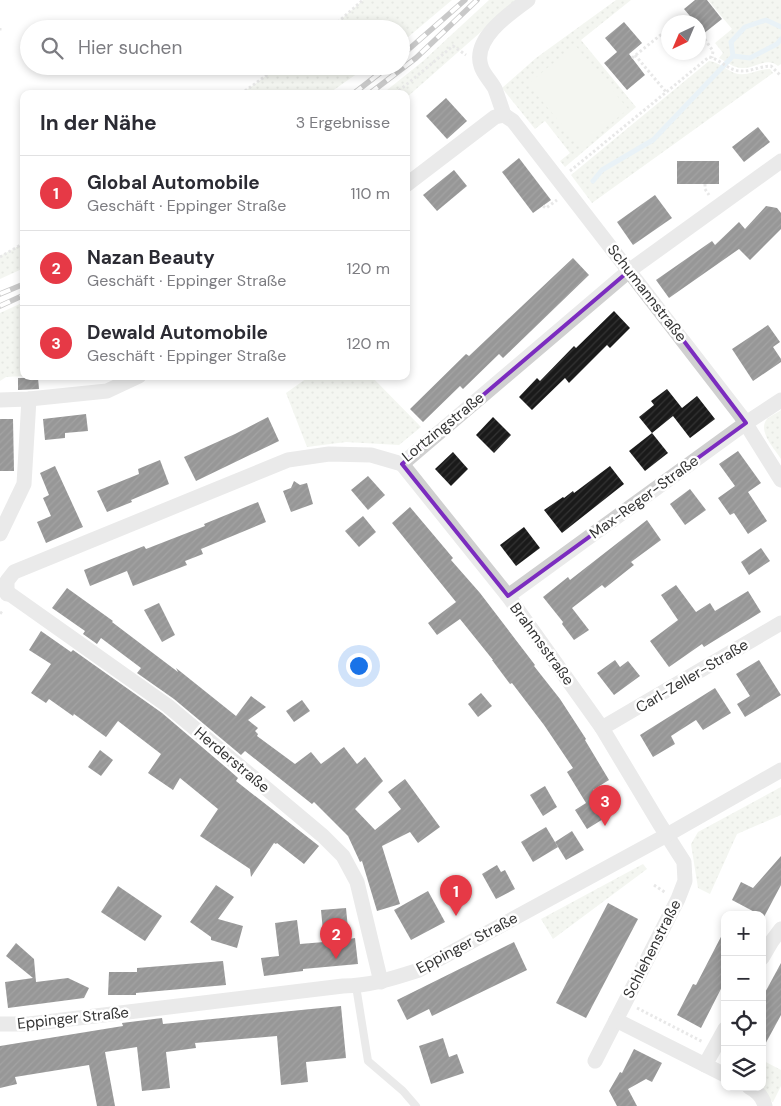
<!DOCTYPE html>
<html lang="de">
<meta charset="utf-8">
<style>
:root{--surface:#fff;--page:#f7f7f7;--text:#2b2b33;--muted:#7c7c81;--line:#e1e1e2;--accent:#e63946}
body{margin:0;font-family:"DM Sans",sans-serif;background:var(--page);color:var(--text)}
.controls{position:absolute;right:15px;bottom:15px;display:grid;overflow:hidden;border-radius:10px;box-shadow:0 2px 8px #0003}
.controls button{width:45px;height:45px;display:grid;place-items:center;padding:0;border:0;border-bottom:1px solid var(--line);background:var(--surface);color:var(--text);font:25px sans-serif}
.compass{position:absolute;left:661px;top:15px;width:45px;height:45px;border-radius:50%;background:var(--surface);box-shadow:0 2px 8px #0003;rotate:224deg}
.you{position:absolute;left:358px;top:665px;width:18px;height:18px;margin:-12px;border:4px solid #fff;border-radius:50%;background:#1a73e8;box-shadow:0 0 0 8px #1a73e833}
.badge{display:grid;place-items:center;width:32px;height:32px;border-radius:50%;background:var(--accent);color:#fff;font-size:16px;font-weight:700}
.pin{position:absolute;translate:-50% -41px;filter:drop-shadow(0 1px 2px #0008)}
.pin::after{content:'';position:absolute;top:26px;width:18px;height:15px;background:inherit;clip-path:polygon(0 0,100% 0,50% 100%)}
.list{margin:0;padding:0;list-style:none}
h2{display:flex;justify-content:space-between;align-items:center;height:65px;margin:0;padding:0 20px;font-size:21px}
h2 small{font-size:16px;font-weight:400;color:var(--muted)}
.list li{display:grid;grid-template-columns:32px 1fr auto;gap:15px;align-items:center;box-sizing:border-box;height:75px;padding:0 20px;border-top:1px solid var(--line)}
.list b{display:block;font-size:19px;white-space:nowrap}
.list p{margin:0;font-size:16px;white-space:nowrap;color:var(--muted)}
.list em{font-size:16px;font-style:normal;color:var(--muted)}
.icon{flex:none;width:28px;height:28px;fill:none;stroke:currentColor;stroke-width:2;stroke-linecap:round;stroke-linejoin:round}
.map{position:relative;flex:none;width:781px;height:1106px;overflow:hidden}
.search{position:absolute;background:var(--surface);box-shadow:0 2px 8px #0003;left:20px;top:20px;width:390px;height:55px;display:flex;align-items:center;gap:12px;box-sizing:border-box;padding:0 18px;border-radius:28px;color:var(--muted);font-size:19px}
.panel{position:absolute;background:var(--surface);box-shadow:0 2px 8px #0003;left:20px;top:90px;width:390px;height:290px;border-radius:10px}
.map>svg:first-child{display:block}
.grass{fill:url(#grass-dots)}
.pitch{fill:#e6ecdf}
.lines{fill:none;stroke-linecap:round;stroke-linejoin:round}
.stream{stroke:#cfe2ee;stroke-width:5}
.building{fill:url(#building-hatch)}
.path{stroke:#cdcdcd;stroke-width:3;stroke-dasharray:2.5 2.5;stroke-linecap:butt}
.lane{stroke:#d0d0d0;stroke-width:8}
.street{stroke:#d0d0d0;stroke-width:15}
.rail-casing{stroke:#888;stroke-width:5.5}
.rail{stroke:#fff;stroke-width:4;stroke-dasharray:11;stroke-linecap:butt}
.marked{fill:none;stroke:#7b2cbf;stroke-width:4;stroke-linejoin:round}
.labels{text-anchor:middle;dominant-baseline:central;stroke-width:5;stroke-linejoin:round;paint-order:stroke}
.street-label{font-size:15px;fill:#333;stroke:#fff}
</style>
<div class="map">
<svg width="781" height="1106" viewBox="0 0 781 1106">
<defs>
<pattern id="grass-dots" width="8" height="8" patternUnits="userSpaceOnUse" patternTransform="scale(1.25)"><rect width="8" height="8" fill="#e6ecdf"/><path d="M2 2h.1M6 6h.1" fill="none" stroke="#c6cbc0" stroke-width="1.8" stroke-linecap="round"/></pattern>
<pattern id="building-hatch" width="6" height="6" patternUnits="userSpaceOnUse" patternTransform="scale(1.25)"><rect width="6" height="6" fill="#1a1a1a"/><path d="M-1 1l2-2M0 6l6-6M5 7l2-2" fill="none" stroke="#333"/></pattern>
</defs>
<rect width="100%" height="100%" fill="#fff"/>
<g class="grass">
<path d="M363,0H452L401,43V29H330Z"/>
<path d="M489,0H517L406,98V94H382L422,62Z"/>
<path d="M616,0H631L581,40L636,107L565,167L560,161L570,153L545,121L535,129L502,88L536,58Z"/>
<path d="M708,0H781V64L778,66C767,57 757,67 744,68C735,69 727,62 719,58L723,53L715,43L732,29Z"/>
<path d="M709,61C720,62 728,72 738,74C749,76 759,69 770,69L773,73L592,203L571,175Z"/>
<path d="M279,66H368L328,94H241Z"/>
<path d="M24,243V268L0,279V256Z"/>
<path d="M24,302V376L6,377L0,381V313Z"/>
<path d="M310,376H371L421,427L399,445L346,442L307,447L286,393Z"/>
<path d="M781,410V459C775,449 757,431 767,419C770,416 777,413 781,410Z"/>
<path d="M781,787V815L737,834L710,894L698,888L691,844L698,832Z"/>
<path d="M643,864L647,869L553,939L541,919Z"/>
<path d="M762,1060L781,1070V1086L773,1102C759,1093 762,1075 762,1060Z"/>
</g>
<path class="pitch" d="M575,45L628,109L581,148L528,84Z"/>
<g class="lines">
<g class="stream">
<path d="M733,56L731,42L745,27L766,20L781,27"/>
<path d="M593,181L602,170L653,140L733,56L750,58L777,44L781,39"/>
</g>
</g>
<g class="building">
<path d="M695,0H707L722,19L698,38V22H695L684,9Z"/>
<path d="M624,22L642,43L629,54L645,75L627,90L604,63L617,52L605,38Z"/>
<path d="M446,98L467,121L447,139L426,116Z"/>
<path d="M758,127L770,142L744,162L732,147Z"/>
<path d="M519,158L551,200L533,213L502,172Z"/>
<rect x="677" y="161" width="42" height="23"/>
<path d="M454,170L467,186L437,211L423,195Z"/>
<path d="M655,195L672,218L633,245L617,222Z"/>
<path d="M766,206L777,208L781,213V229L750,260L739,249L669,298L656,280L712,241L715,245L739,222L745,229Z"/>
<path d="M573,258L589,275L503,358L499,354L463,389L460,386L423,422L410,409L466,354L469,356Z"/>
<path d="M614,311L630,328L610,348L607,345L569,383L565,378L532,410L519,397L537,378L540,381L574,346L576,348Z"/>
<path d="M768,325L780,342L773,347L781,359V362L753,381L732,349Z"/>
<path d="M18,378H38L39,389L18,390Z"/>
<path d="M667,389L682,408L697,396L715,419L690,438L673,416L652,433L639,417L654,405L651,401Z"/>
<path d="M86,414L88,431L65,433V438L45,440L43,419Z"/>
<path d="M268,417L279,441L196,481L184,457L235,434Z"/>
<path d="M493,417L511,435L494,453L476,435Z"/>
<path d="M0,419H13L14,471H0Z"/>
<path d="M652,433L668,453L645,471L629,451Z"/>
<path d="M738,451L761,483L748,492L767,521L748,534L734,513L730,515L718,498L735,486L719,464Z"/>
<path d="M453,452L468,469L451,486L435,469Z"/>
<path d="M160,460L169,484L131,500L132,502L107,512L97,491L139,474L138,469Z"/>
<path d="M55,466L83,527L46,543L37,522L51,516L43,498L49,495L40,473Z"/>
<path d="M610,466L624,484L562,533L544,510L563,497L564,498L573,491L574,493Z"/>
<path d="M368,476L385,495L368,510L351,490Z"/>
<path d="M294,481L300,485L307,483L313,504L291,512L283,491L291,488Z"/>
<path d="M690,489L706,510L685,525L670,504Z"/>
<path d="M258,502L266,522L201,549L203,554L185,561L187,565L133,586L127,571L90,586L84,570L144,546L146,549L205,526L204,524Z"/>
<path d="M410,507L453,558L451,560L480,593L535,665L534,666L560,699L586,739L585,740L609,780L593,790L608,816L587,829L575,810L586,803L567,772L573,768L544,725L512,683L510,684L492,660H493L460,619L437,635L428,623L456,602L392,523Z"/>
<path d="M363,516L376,532L359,547L345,531Z"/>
<path d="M647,520L661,540L631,562L634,565L605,588L602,585L572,608L589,630L574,640L562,624L563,622L543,597L568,577L570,580Z"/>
<path d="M524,527L540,548L516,566L500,545Z"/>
<path d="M761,548L770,561L749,575L741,562Z"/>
<path d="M676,585L696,612L710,603L715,611L748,591L761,612L704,647L702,644L669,667L650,641L678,620L661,595Z"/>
<path d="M67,588L113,621L112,622L178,672L176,668L236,716L251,696L266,707L248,720L258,728L255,731L258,734L257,736L295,764L311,752L321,764L344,747L357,764L365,757L383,781L355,809L375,830L401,809L388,792L405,779L440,827L418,843L410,832L382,846L400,904L377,911L362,861L360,862L348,836L314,802L312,804L245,751L241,755L174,699L137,673L141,668L101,638L97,644L83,634L85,631L52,608Z"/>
<path d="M159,603L175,635L162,642L144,610Z"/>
<path d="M41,631L71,652L73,650L162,713L229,770L238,778L236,781L319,846L304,864L277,843L276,844L274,843L251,877L250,869L200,836L218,809L180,778L173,790L148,773L161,754L118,721L106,737L74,714L73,716L49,699L46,703L31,693L51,664L29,650Z"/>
<path d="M615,660L620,667L628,661L640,676L614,695L597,673Z"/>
<path d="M759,660L781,695L745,717L737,704L750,696L736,674Z"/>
<path d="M715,688L731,713L703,730L696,720L671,736L675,744L653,757L640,735Z"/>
<path d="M481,693L492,706L478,717L468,704Z"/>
<path d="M302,700L310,711L294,722L286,711Z"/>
<path d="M100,750L113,760L101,776L88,767Z"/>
<path d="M545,786L557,807L543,816L530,795Z"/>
<path d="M546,827L558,847L533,862L521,842Z"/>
<path d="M572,831L584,850L566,860L555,842Z"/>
<path d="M781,856V885L764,917L732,900L741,882L753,888Z"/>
<path d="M497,865L501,872L505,870L515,889L496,899L482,874Z"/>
<path d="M216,885L234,897L218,919L243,926L237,948L211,940V937L190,922Z"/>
<path d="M118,886L162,916L145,941L101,912Z"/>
<path d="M428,891L445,922L411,940L394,910Z"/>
<path d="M608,903L638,919L586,1018L556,1003Z"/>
<path d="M346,908L349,939L355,938L358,964L303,969V971L264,976L261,958L279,956L275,923L297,920L300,944L324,942L321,910Z"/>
<path d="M725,929V981L701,1028L677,1015L693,984L696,985Z"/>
<path d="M514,942L527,970L432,1016L429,1009L407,1020L397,1000Z"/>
<path d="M16,943L34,959L36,982L68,978L89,988L84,998L8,1008L5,982L33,978L6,956Z"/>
<path d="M223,961L226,985L136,993V995H108L109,972H137V968Z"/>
<path d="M781,963V1015L762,1050V998Z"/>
<path d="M341,1006L346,1058L306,1062L308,1082L281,1085L277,1036L195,1043L196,1048L166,1052L170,1088L142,1091L137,1047L105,1052L115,1106H97L89,1065L15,1077L17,1084L0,1088V1046L123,1026L122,1023L162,1018L163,1024Z"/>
<path d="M443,1038L449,1057L457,1054L464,1073L431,1084L419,1046Z"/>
<path d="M634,1049L662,1063L652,1082L646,1079L628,1089L637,1106H617L609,1091L620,1072L622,1073Z"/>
</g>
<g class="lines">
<g class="path">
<path d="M676,22H677"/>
<path d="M0,28V32"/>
<path d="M330,29L363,0"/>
<path d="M702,35L713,51L712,58"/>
<path d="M635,55L666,92"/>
<path d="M632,58L668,29"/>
<path d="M328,66L333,73"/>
<path d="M241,94L279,66"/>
<path d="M395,94L453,46L466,55"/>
<path d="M570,171L709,57C719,59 725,67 735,70C746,74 759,66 771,66L781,76"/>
<path d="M705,184V189L709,195"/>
<path d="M543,206L546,208L557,200"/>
<path d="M0,257L24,243"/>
<path d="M0,612L3,614"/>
<path d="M654,885L666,893"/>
<path d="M637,1008L703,1042"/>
</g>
<path class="lane" d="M356,986L368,1061L403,1091L416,1106"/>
<g class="street">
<path d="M504,115L513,121L741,416L781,480"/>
<path d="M504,115C501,106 498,97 495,89C491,81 483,74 481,66C472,39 510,13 528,0"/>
<path d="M406,185L495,117L504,115"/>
<path d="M0,400L29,399L107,391L139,376"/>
<path d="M402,464L508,596L602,728L659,823L684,862L685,881L678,899L595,1061"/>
<path d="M0,534L24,484L29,399"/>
<path d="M0,587L168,706L323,836L343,856L357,882L381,982"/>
<path d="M7,594V581L14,572L288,460L329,454L371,455L402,464L630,270L781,161"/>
<path d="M508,596L746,423L781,400"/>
<path d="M602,728L781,623"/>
<path d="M762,958L772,941L781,929"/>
<path d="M616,1020L725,1075"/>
<path d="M0,1024H29L343,986C370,986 394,978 419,970L667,835L781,770"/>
<path d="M705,1065L725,1029"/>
<path d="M749,1087C757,1091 763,1097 765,1106"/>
</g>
<defs>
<g id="rail">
<path d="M401,56L465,0"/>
<path d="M353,94L389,66"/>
<path d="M369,94L416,58L477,0"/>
<path d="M0,294L24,284"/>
<path d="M0,306L24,295"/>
</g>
</defs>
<use href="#rail" class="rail-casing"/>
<use href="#rail" class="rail"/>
</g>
<path d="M0 0H781V1106H0ZM630,270L746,423L508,596L402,464Z" fill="#fff" fill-opacity=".55" fill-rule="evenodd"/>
<path class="marked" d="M630,270L746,423L508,596L402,464Z"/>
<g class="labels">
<g class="street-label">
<text transform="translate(647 293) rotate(52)">Schumannstraße</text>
<text transform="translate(443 427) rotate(-39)">Lortzingstraße</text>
<text transform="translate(644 497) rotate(-36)">Max-Reger-Straße</text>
<text transform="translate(542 644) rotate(54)">Brahmsstraße</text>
<text transform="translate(692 676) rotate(-31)">Carl-Zeller-Straße</text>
<text transform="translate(232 760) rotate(40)">Herderstraße</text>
<text transform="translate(467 943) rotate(-28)">Eppinger Straße</text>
<text transform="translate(652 949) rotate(-63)">Schlehenstraße</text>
<text transform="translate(73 1018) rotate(-6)">Eppinger Straße</text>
</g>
</g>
</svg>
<div class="controls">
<button>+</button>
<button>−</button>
<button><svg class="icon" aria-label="locate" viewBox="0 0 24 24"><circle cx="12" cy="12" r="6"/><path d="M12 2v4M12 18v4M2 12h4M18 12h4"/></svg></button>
<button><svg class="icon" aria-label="layers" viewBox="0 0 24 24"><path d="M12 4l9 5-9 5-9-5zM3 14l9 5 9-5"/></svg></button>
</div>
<svg class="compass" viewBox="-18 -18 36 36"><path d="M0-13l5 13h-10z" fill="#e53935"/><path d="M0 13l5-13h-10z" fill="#7c7c81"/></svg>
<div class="you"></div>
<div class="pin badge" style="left:456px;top:916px">1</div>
<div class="pin badge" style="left:336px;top:959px">2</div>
<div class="pin badge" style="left:605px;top:826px">3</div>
<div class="search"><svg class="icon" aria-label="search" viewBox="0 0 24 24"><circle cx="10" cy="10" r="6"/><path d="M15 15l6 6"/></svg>Hier suchen</div>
<section class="panel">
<h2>In der Nähe<small>3 Ergebnisse</small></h2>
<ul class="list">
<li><span class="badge">1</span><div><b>Global Automobile</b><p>Geschäft · Eppinger Straße</p></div><em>110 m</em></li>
<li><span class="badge">2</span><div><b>Nazan Beauty</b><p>Geschäft · Eppinger Straße</p></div><em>120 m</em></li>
<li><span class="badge">3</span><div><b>Dewald Automobile</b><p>Geschäft · Eppinger Straße</p></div><em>120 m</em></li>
</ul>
</section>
</div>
